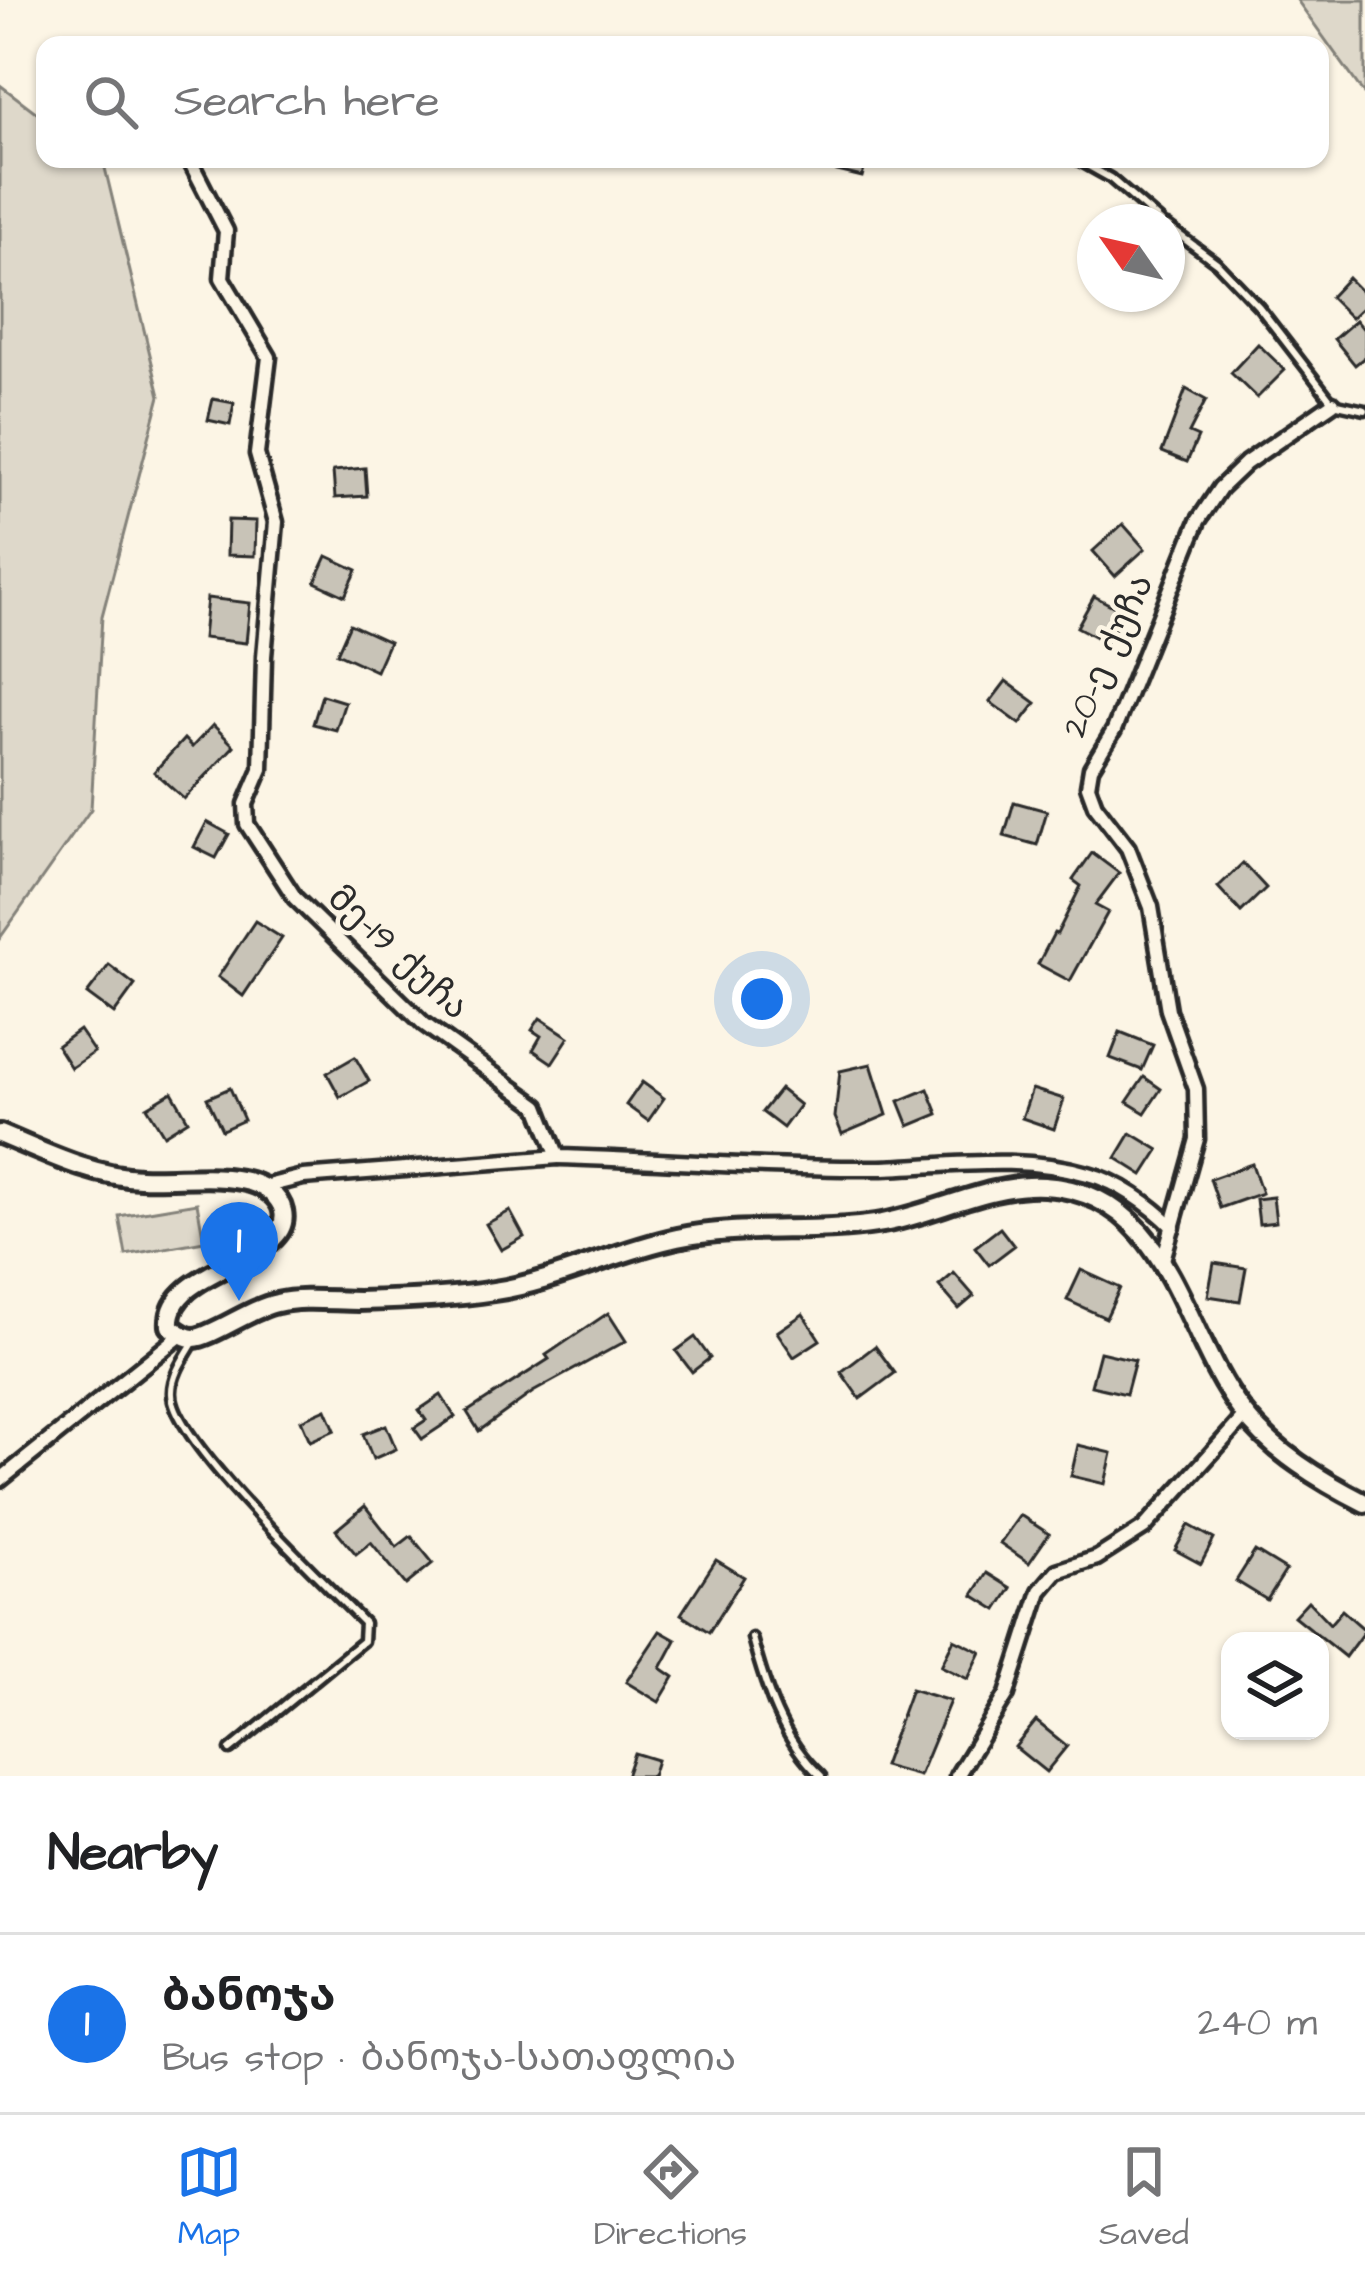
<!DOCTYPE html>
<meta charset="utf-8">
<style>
:root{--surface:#fff;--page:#f6f6f6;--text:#202124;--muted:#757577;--line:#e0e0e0;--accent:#1a73e8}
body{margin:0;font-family:"Architects Daughter","Noto Sans Georgian",sans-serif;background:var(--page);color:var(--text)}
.controls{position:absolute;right:36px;bottom:36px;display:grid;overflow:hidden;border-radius:24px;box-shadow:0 3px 9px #0004}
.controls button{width:108px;height:108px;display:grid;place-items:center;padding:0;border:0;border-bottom:3px solid var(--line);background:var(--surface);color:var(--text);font:60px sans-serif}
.compass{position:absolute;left:1077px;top:204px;width:108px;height:108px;border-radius:50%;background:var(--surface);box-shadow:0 3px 9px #0004;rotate:304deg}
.you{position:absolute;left:762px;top:999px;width:42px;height:42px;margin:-30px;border:9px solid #fff;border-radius:50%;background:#1a73e8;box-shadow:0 0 0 18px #1a73e833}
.badge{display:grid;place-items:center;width:78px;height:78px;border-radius:50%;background:var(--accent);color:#fff;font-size:39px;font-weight:700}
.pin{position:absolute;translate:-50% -99px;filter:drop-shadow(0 3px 6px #0008)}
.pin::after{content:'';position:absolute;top:63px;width:42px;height:36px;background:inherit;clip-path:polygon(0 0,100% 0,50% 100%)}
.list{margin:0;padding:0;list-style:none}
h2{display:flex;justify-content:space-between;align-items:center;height:156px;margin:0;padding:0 48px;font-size:51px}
h2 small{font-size:39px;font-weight:400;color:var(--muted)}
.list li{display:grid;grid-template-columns:78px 1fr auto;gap:36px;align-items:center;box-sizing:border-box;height:180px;padding:0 48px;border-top:3px solid var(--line)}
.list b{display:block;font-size:45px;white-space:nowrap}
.list p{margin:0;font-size:39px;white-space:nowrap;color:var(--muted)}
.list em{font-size:39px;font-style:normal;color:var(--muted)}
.icon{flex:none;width:66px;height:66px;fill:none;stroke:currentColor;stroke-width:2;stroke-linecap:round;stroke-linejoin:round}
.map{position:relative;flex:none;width:1365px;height:1776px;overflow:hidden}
.search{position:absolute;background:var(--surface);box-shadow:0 3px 9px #0004;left:36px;right:36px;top:36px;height:132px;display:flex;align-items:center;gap:30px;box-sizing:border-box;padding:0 42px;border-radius:24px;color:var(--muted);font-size:45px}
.sheet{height:336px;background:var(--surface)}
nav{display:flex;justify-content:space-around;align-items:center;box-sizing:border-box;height:168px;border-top:3px solid var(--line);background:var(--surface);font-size:33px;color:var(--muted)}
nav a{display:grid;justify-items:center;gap:6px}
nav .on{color:var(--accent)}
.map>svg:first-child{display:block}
.green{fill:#ded8ca;stroke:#84827a;stroke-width:3}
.building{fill:#c8c3b7;stroke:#2b2b2b;stroke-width:3}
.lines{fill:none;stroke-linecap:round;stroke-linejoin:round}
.service-casing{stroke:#2b2b2b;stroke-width:15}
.minor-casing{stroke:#2b2b2b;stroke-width:21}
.tertiary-casing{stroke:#2b2b2b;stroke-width:26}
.service{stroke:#fcf5e5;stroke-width:6}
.minor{stroke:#fcf5e5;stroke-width:12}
.tertiary{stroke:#fcf5e5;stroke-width:16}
.labels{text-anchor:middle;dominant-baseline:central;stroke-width:9;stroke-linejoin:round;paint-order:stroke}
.street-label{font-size:36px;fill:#2b2b2b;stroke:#fcf5e5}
</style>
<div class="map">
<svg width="1365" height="1776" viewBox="0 0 1365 1776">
<rect width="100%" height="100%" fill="#fcf5e5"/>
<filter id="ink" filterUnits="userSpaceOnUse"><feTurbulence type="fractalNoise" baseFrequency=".00833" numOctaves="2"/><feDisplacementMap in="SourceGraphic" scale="24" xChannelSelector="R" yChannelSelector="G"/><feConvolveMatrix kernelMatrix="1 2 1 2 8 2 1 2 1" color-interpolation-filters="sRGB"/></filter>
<g filter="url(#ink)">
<g class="green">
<path d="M1297,0H1365V95Z"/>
<path d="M0,85L45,119V159H97L104,164L160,396L102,616L91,809L0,938Z"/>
<path d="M197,1203L204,1241L126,1255L119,1216Z"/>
</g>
<g class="building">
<path d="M809,159H867L862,177L808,164Z"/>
<path d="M1348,278L1365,295V305L1351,318L1330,297Z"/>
<path d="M1356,320L1365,331V357L1355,365L1334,339Z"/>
<path d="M1258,344L1285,370L1257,398L1231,373Z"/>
<path d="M1186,389L1206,400L1189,433L1198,437L1187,462L1162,452Z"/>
<path d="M213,399L234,403L230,425L208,420Z"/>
<path d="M365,468L367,496L335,498L333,471Z"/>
<path d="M228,520L256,521L255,556L227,555Z"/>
<path d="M1123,524L1145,549L1115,576L1093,551Z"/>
<path d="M327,556L357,570L345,596L315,582Z"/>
<path d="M1094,596L1124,612L1107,643L1077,627Z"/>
<path d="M207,598L250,603L246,643L203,638Z"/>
<path d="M350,624L389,642L376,671L337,653Z"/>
<path d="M1006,681L1036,703L1020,724L990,702Z"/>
<path d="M322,695L345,702L336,730L313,724Z"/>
<path d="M213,725L234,746L184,799L154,772L184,739L192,747Z"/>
<path d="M1014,802L1047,811L1037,845L1004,836Z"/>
<path d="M207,822L229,834L216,858L194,847Z"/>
<path d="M1092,853L1119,873L1095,905L1108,912L1070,981L1038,964L1054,933L1057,934L1081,886L1073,880Z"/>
<path d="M1243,863L1266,888L1241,912L1218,887Z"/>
<path d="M255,921L282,938L243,996L218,977Z"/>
<path d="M109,965L135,985L114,1014L87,994Z"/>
<path d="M540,1018L569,1037L552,1063L533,1050L541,1036L532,1030Z"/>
<path d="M79,1030L94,1052L71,1068L57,1046Z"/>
<path d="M1120,1032L1153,1045L1142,1070L1110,1058Z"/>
<path d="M355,1057L369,1081L340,1097L327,1073Z"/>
<path d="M871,1064L887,1115L842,1134L835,1117L840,1071Z"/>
<path d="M1144,1077L1161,1089L1145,1113L1127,1102Z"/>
<path d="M642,1082L664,1098L648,1121L626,1105Z"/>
<path d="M230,1088L244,1120L222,1130L207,1098Z"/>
<path d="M780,1089L800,1105L783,1128L762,1112Z"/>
<path d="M928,1089L938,1114L909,1126L899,1101Z"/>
<path d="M1032,1089L1064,1099L1054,1129L1022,1118Z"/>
<path d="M172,1092L188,1120L164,1135L147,1107Z"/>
<path d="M1131,1133L1159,1150L1143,1175L1116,1158Z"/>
<path d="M1252,1164L1262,1193L1220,1208L1210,1179Z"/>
<path d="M1273,1197L1276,1222L1259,1224L1256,1199Z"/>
<path d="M510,1211L524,1237L501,1250L486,1224Z"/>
<path d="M1000,1228L1014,1246L989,1265L975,1247Z"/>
<path d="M1214,1263L1246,1268L1240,1301L1208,1296Z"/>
<path d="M1081,1270L1120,1288L1106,1318L1067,1300Z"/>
<path d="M954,1273L974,1296L959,1309L939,1286Z"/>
<path d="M608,1313L626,1341L533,1392L479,1431L467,1412L549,1359L546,1355Z"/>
<path d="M803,1314L820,1340L794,1357L777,1332Z"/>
<path d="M695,1337L710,1358L692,1372L676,1351Z"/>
<path d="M875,1346L895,1373L860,1399L841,1372Z"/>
<path d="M1100,1352L1135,1360L1126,1394L1091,1386Z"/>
<path d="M441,1395L455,1417L422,1439L414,1428L426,1420L419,1410Z"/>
<path d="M326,1409L335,1430L310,1441L301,1420Z"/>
<path d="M386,1425L396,1449L373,1459L363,1434Z"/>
<path d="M1078,1445L1112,1453L1105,1484L1071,1476Z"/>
<path d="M365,1506L397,1547L411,1536L433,1563L406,1585L371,1542L356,1554L336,1530Z"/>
<path d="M1020,1515L1049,1534L1029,1563L1000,1543Z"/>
<path d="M1189,1525L1214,1539L1201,1564L1175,1550Z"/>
<path d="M1255,1551L1286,1570L1267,1600L1236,1581Z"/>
<path d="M716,1560L744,1577L709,1632L681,1614Z"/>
<path d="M987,1573L1011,1588L997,1610L973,1595Z"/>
<path d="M1308,1601L1330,1624L1342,1610L1365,1630L1345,1657L1294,1616Z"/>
<path d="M660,1631L676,1640L661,1668L674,1677L659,1702L626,1682Z"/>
<path d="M954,1639L981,1652L968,1679L941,1666Z"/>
<path d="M911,1689L950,1701L919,1776L883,1766Z"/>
<path d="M1036,1721L1067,1746L1046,1772L1015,1747Z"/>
<path d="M634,1753L657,1760L652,1776H626Z"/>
</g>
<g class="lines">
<defs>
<g id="service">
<path d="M1076,159L1110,178L1161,222"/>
<path d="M1167,226L1217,263L1259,307L1333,403L1365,410"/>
<path d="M193,1343C184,1358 171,1376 172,1394C173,1441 326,1583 364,1623L363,1641L230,1750"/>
<path d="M752,1638C766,1689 781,1739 821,1776"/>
</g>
<g id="minor">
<path d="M189,159L226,231L222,278L269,357L257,454L276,522L264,656L261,769L246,804L247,824L295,898L424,1024L538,1106L558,1157C664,1160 772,1169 879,1168C948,1166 1020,1154 1088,1174C1119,1182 1151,1205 1173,1227"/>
<path d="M263,1187L303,1177L558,1157"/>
<path d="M1163,1260L1197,1139L1196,1089L1168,1010L1151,907L1128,848L1095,805L1088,786L1091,768L1114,730L1198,521L1220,488L1246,463L1333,403"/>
<path d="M0,1480L181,1335"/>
<path d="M957,1776L1007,1694L1040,1591L1057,1571L1097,1558L1144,1528L1245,1416"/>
</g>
<path id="tertiary" d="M0,1134C44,1152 91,1176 140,1178C175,1180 217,1173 250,1182C264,1186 280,1196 283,1211C294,1262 165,1266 170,1326C177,1331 184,1338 194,1338C212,1337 251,1308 277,1303C302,1297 332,1301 358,1301C404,1300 449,1298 494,1291C556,1282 615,1251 677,1238C743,1224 810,1234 876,1224C932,1216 987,1183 1044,1186C1171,1193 1180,1331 1242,1411C1273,1452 1320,1480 1365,1503"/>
</defs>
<use href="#service" class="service-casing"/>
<use href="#minor" class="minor-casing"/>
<use href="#tertiary" class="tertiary-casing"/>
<use href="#service" class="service"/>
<use href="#minor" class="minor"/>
<use href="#tertiary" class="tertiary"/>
</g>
</g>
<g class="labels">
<g class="street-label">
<text transform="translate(1108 656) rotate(-66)">20-ე ქუჩა</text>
<text transform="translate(398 953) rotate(43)">მე-19 ქუჩა</text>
</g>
</g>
</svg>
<div class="controls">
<button><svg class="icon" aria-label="layers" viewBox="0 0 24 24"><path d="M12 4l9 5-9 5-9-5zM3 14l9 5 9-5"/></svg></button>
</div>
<svg class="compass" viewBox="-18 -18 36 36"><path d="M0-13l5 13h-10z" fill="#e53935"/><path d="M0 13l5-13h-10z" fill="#757577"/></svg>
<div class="you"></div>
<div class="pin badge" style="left:239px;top:1301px">1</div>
<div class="search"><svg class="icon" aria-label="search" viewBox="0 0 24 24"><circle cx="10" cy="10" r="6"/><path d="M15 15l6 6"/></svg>Search here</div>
</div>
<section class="sheet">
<h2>Nearby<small></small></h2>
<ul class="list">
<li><span class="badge">1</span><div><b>ბანოჯა</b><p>Bus stop · ბანოჯა-სათაფლია</p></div><em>240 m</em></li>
</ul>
</section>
<nav>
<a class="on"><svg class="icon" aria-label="map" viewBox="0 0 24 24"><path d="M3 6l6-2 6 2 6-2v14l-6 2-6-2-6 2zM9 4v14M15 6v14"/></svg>Map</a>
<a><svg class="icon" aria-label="directions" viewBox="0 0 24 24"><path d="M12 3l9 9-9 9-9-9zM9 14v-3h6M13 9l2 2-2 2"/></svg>Directions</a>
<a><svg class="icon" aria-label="saved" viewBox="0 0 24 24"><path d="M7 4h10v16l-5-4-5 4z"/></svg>Saved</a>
</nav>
